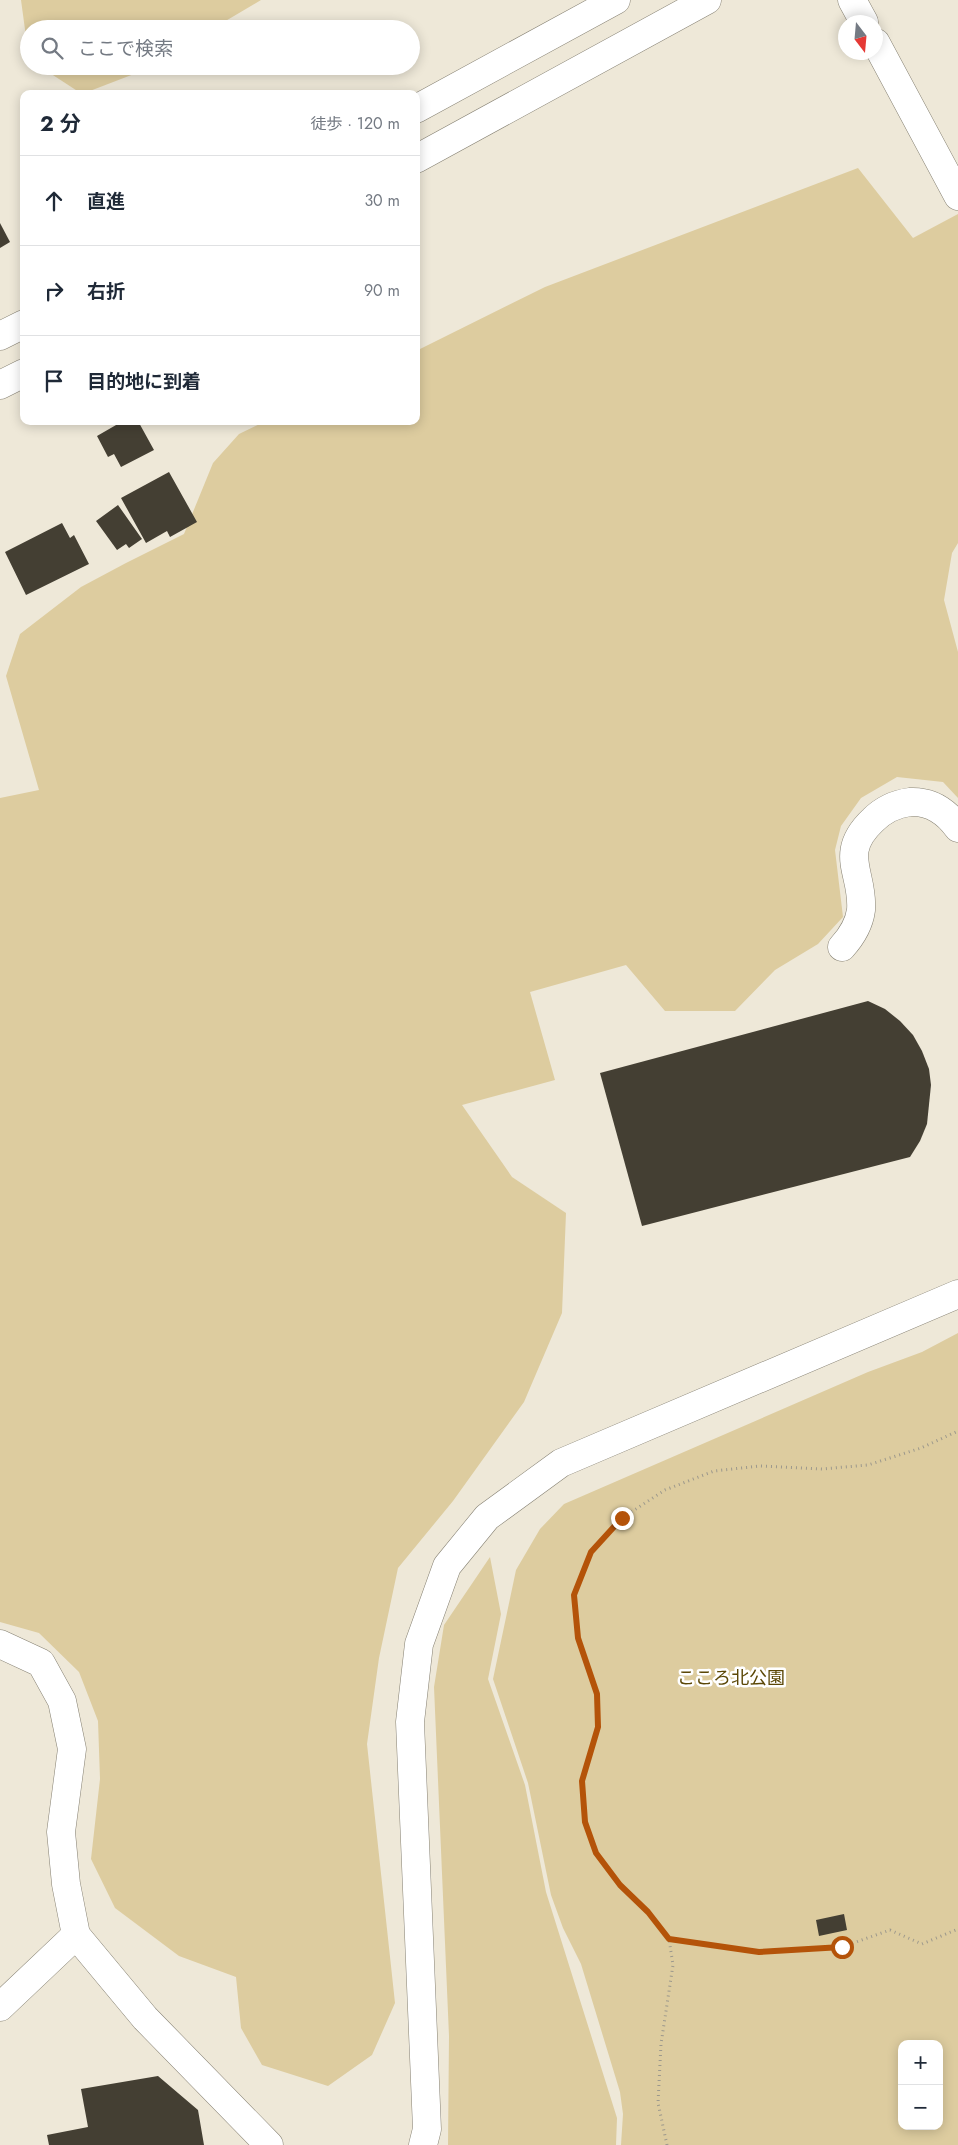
<!DOCTYPE html>
<html lang="ja">
<meta charset="utf-8">
<style>
:root{--surface:#fff;--page:#f2f2f3;--text:#1f2937;--muted:#747a83;--line:#e0e1e3}
body{margin:0;font-family:Jost,"Noto Sans JP",sans-serif;background:var(--page);color:var(--text)}
.controls{position:absolute;right:15px;bottom:15px;display:grid;overflow:hidden;border-radius:10px;box-shadow:0 2px 12px #0003}
.controls button{width:45px;height:45px;display:grid;place-items:center;padding:0;border:0;border-bottom:1px solid var(--line);background:var(--surface);color:var(--text);font:25px sans-serif}
.compass{position:absolute;left:838px;top:15px;width:45px;height:45px;border-radius:50%;background:var(--surface);box-shadow:0 2px 12px #0003;rotate:164deg}
.stop{position:absolute;width:15px;height:15px;margin:-11px;border:4px solid #b45309;border-radius:50%;background:#fff}
.stop.end{background:#b45309;border-color:#fff;box-shadow:0 1px 5px #0008}
.list{margin:0;padding:0;list-style:none}
h2{display:flex;justify-content:space-between;align-items:center;height:65px;margin:0;padding:0 20px;font-size:21px}
h2 small{font-size:16px;font-weight:400;color:var(--muted)}
.list li{display:grid;grid-template-columns:32px 1fr auto;gap:15px;align-items:center;box-sizing:border-box;height:90px;padding:0 20px;border-top:1px solid var(--line)}
.list b{display:block;font-size:19px;white-space:nowrap}
.list em{font-size:16px;font-style:normal;color:var(--muted)}
.icon{flex:none;width:28px;height:28px;fill:none;stroke:currentColor;stroke-width:2;stroke-linecap:round;stroke-linejoin:round}
.map{position:relative;flex:none;width:958px;height:2145px;overflow:hidden}
.search{position:absolute;background:var(--surface);box-shadow:0 2px 12px #0003;left:20px;top:20px;width:400px;height:55px;display:flex;align-items:center;gap:12px;box-sizing:border-box;padding:0 18px;border-radius:28px;color:var(--muted);font-size:19px}
.panel{position:absolute;background:var(--surface);box-shadow:0 2px 12px #0003;left:20px;top:90px;width:400px;height:335px;border-radius:10px}
.map>svg:first-child{display:block}
.green{fill:#ddcc9f;fill-rule:evenodd}
.building{fill:#443f33}
.lines{fill:none;stroke-linecap:round;stroke-linejoin:round}
.minor-casing{stroke:#868173;stroke-width:29}
.tertiary-casing{stroke:#868173;stroke-width:29}
.path{stroke:#9c988c;stroke-width:3;stroke-dasharray:1 4;stroke-linecap:butt}
.minor{stroke:#fff;stroke-width:28}
.tertiary{stroke:#fff;stroke-width:28}
.route{stroke:#b45309;stroke-width:6}
.labels{text-anchor:middle;dominant-baseline:central;stroke-width:5;stroke-linejoin:round;paint-order:stroke}
.park-label{font-size:18px;fill:#5b4706;stroke:#fff}
</style>
<div class="map">
<svg width="958" height="2145" viewBox="0 0 958 2145">
<rect width="100%" height="100%" fill="#eee8d8"/>
<g class="green">
<path d="M21,0H261L212,29H29V59Z"/>
<path d="M39,66H147L134,74L82,94Z"/>
<path d="M858,168L913,238L958,214V543L952,553L944,600L958,652V798L943,782L897,777L861,798L841,826L835,850L843,917L818,944L775,970L735,1011H665L626,965L530,992L555,1080L462,1105L512,1177L566,1213L562,1313L524,1402L453,1501L398,1568L379,1658L367,1744L395,2003L372,2055L328,2086L262,2065L241,2028L236,1977L179,1956L115,1908L91,1859L100,1779L98,1721L79,1672L39,1633L0,1622V798L39,790L6,676L20,634L81,587L126,563L184,534L213,463L239,434L266,421H416V351L545,287Z"/>
<path d="M958,1333V2145H621L623,2114L620,2092L581,1964L563,1928L551,1895L528,1783L493,1679L516,1570L540,1529L564,1504L868,1372L922,1352ZM902,2044H939V2126H902Z"/>
<path d="M490,1557L501,1614L488,1679L525,1785L546,1892L617,2118L616,2145H448L449,2036L434,1687L444,1625Z"/>
</g>
<g class="building">
<path d="M0,223L10,242L0,248Z"/>
<path d="M123,421H138L154,450L121,467L114,454L108,457L97,436Z"/>
<path d="M169,472L197,522L170,537L167,531L146,543L121,498Z"/>
<path d="M118,505L142,539L129,548L126,544L117,550L96,521Z"/>
<path d="M62,523L70,538L74,535L89,564L26,595L5,552Z"/>
<path d="M868,1001L885,1009L900,1021L913,1035L922,1051L929,1069L931,1085L927,1124L920,1141L910,1157L642,1226L600,1073Z"/>
<path d="M844,1914L847,1930L819,1936L816,1920Z"/>
<path d="M158,2076L198,2110L204,2145H49L47,2135L88,2127L81,2089Z"/>
</g>
<g class="lines">
<defs>
<g id="minor">
<path d="M842,947C852,936 859,925 861,910C864,873 837,854 873,820C883,810 895,804 910,802C931,801 946,811 958,828"/>
<path d="M0,1644L41,1663L62,1701L72,1749L61,1832L66,1884L76,1935L145,2018L269,2145"/>
<path d="M0,2007L76,1935"/>
<path d="M423,2145L427,2129L410,1722L419,1644L447,1566L487,1517L561,1463L958,1294"/>
</g>
<g id="tertiary">
<path d="M852,0L864,22"/>
<path d="M876,43L958,196"/>
<path d="M416,109L616,0"/>
<path d="M416,159L707,0"/>
<path d="M0,336L24,324"/>
<path d="M0,385L24,373"/>
</g>
</defs>
<use href="#minor" class="minor-casing"/>
<use href="#tertiary" class="tertiary-casing"/>
<g class="path">
<path d="M669,1939L759,1952L842,1947L890,1930L922,1944L958,1929"/>
<path d="M667,2145L658,2103L661,2044L673,1965L669,1939L648,1912L620,1885L596,1853L585,1823L582,1781L598,1727L597,1694L578,1638L575,1595L591,1552L622,1518L665,1490L714,1471L760,1466L822,1469L868,1465L921,1448L958,1431"/>
</g>
<use href="#minor" class="minor"/>
<use href="#tertiary" class="tertiary"/>
</g>
<g class="lines">
<path class="route" d="M622,1518L591,1552L574,1595L578,1638L597,1694L598,1727L582,1781L585,1822L596,1853L620,1885L648,1912L669,1939L759,1952L842,1947"/>
</g>
<g class="labels">
<g class="park-label">
<text x="731" y="1678">こころ北公園</text>
</g>
</g>
</svg>
<div class="controls">
<button>+</button>
<button>−</button>
</div>
<svg class="compass" viewBox="-18 -18 36 36"><path d="M0-13l5 13h-10z" fill="#e53935"/><path d="M0 13l5-13h-10z" fill="#747a83"/></svg>
<div class="stop" style="left:842px;top:1947px"></div>
<div class="stop end" style="left:622px;top:1518px"></div>
<div class="search"><svg class="icon" aria-label="search" viewBox="0 0 24 24"><circle cx="10" cy="10" r="6"/><path d="M15 15l6 6"/></svg>ここで検索</div>
<section class="panel">
<h2>2 分<small>徒歩 · 120 m</small></h2>
<ul class="list">
<li><svg class="icon" aria-label="ahead" viewBox="0 0 24 24"><path d="M12 20V5M6 11l6-6 6 6"/></svg><div><b>直進</b></div><em>30 m</em></li>
<li><svg class="icon" aria-label="right" viewBox="0 0 24 24"><path d="M7 20v-9h11M14 6l5 5-5 5"/></svg><div><b>右折</b></div><em>90 m</em></li>
<li><svg class="icon" aria-label="arrive" viewBox="0 0 24 24"><path d="M6 21V4h12l-3 4 3 4H6"/></svg><div><b>目的地に到着</b></div></li>
</ul>
</section>
</div>
